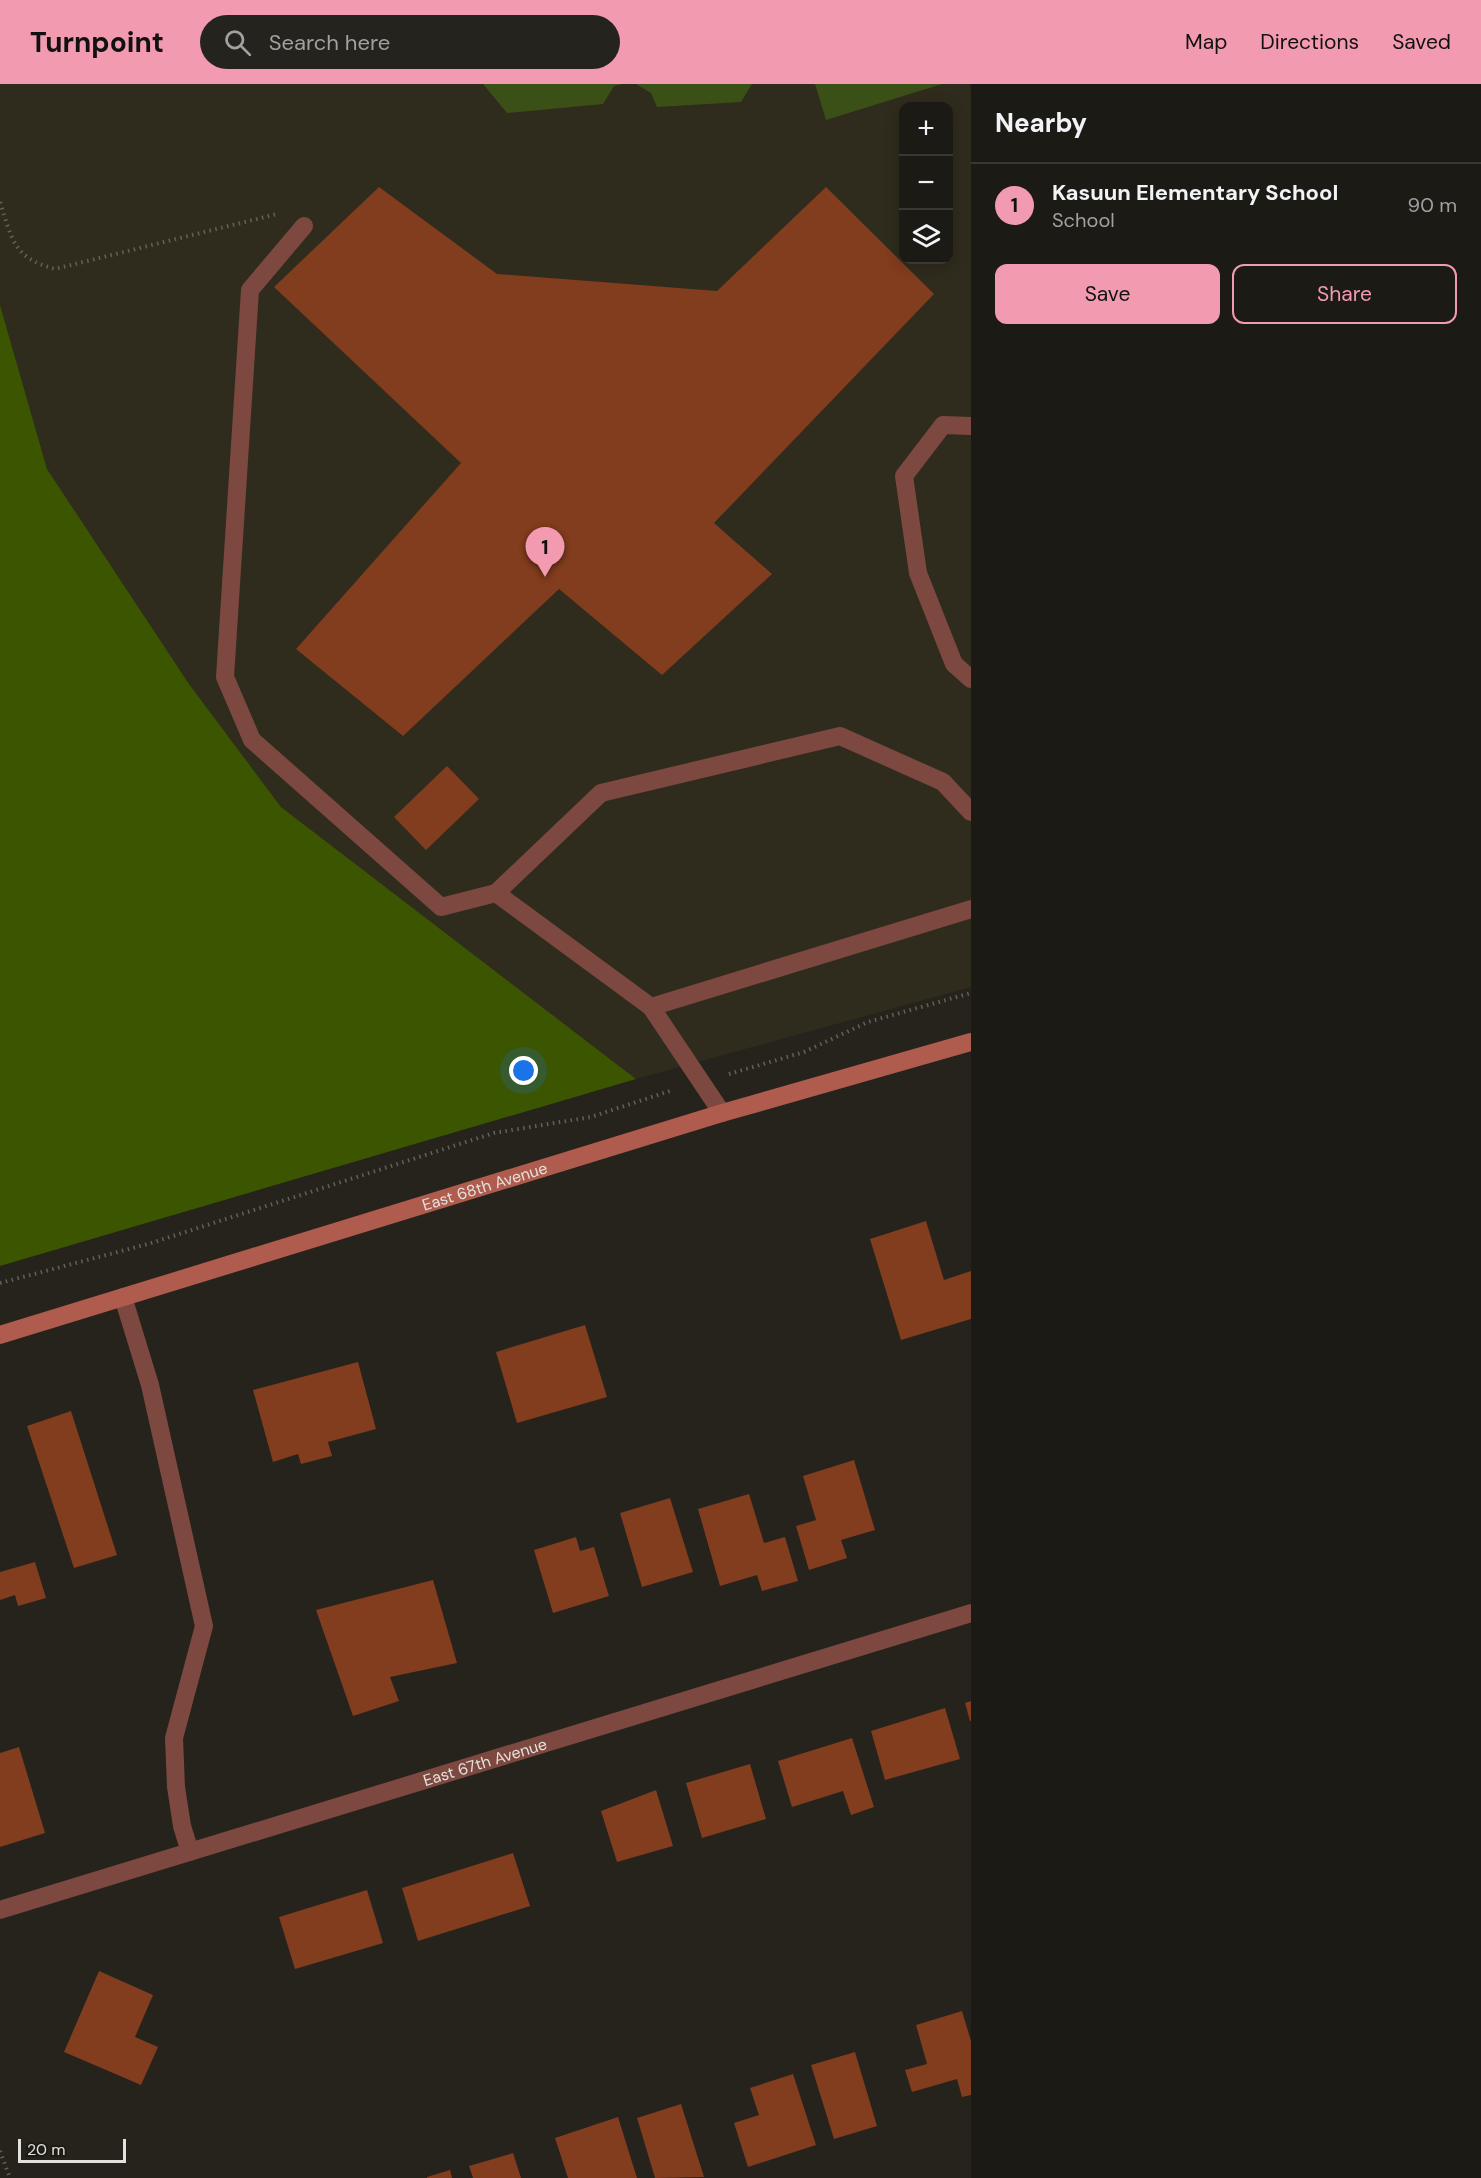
<!DOCTYPE html>
<meta charset="utf-8">
<style>
:root{--surface:#1c1a14;--page:#25231d;--text:#f1f3f6;--muted:#a0a1a0;--line:#3a3834;--accent:#f29ab0}
body{margin:0;font-family:"DM Sans",sans-serif;background:var(--page);color:var(--text)}
.controls{position:absolute;right:18px;top:18px;display:grid;overflow:hidden;border-radius:12px;box-shadow:0 3px 15px #0003}
.controls button{width:54px;height:54px;display:grid;place-items:center;padding:0;border:0;border-bottom:2px solid var(--line);background:var(--surface);color:var(--text);font:30px sans-serif}
.scale{position:absolute;left:18px;bottom:15px;width:108px;box-sizing:border-box;padding-left:6px;border:3px solid #e2e1dc;border-top:0;font-size:16px;line-height:21px;white-space:nowrap;color:#e2e1dc;-webkit-text-stroke:4px #1c1a12;paint-order:stroke}
.you{position:absolute;left:524px;top:987px;width:21px;height:21px;margin:-15px;border:4px solid #fff;border-radius:50%;background:#1a73e8;box-shadow:0 0 0 9px #1a73e833}
.badge{display:grid;place-items:center;width:39px;height:39px;border-radius:50%;background:var(--accent);color:#111;font-size:20px;font-weight:700}
.pin{position:absolute;translate:-50% -50px;filter:drop-shadow(0 2px 3px #0008)}
.pin::after{content:'';position:absolute;top:32px;width:21px;height:18px;background:inherit;clip-path:polygon(0 0,100% 0,50% 100%)}
.list{margin:0;padding:0;list-style:none}
h2{display:flex;justify-content:space-between;align-items:center;height:78px;margin:0;padding:0 24px;font-size:26px}
h2 small{font-size:20px;font-weight:400;color:var(--muted)}
.list li{display:grid;grid-template-columns:39px 1fr auto;gap:18px;align-items:center;box-sizing:border-box;height:84px;padding:0 24px;border-top:2px solid var(--line)}
.list b{display:block;font-size:22px;white-space:nowrap}
.list p{margin:0;font-size:20px;white-space:nowrap;color:var(--muted)}
.list em{font-size:20px;font-style:normal;color:var(--muted)}
.actions{display:flex;gap:12px;padding:18px 24px}
.actions a{flex:1;padding:14px 0;border:2px solid var(--accent);border-radius:12px;text-align:center;font-size:21px;color:var(--accent)}
.actions .main{background:var(--accent);color:#111}
.icon{flex:none;width:33px;height:33px;fill:none;stroke:currentColor;stroke-width:2;stroke-linecap:round;stroke-linejoin:round}
.map{position:relative;flex:none;width:971px;height:2094px;overflow:hidden}
header{display:flex;align-items:center;gap:36px;box-sizing:border-box;height:84px;padding:0 30px;background:var(--accent);color:#111}
header strong{font-size:28px}
nav{display:flex;gap:33px;margin-inline-start:auto;font-size:21px}
.search{width:420px;height:54px;background:var(--page);display:flex;align-items:center;gap:15px;box-sizing:border-box;padding:0 21px;border-radius:33px;color:var(--muted);font-size:22px}
main{display:flex}
aside{flex:1;background:var(--surface)}
.map>svg:first-child{display:block}
.built{fill:#2f2c1e;fill-rule:evenodd}
.green{fill:#3b5016}
.forest{fill:#3c5501}
.building{fill:#823c1e}
.lines{fill:none;stroke-linecap:round;stroke-linejoin:round}
.path{stroke:#63615a;stroke-width:4;stroke-dasharray:1.5 4.5;stroke-linecap:butt}
.lane{stroke:#7d483f;stroke-width:18}
.street{stroke:#7d483f;stroke-width:18}
.secondary{stroke:#af5b4d;stroke-width:18}
.labels{text-anchor:middle;dominant-baseline:central;stroke-width:6;stroke-linejoin:round;paint-order:stroke}
.street-label{font-size:16px;fill:#e2e1dc;stroke:#1c1a12}
</style>
<header>
<strong>Turnpoint</strong>
<div class="search"><svg class="icon" aria-label="search" viewBox="0 0 24 24"><circle cx="10" cy="10" r="6"/><path d="M15 15l6 6"/></svg>Search here</div>
<nav><a>Map</a><a>Directions</a><a>Saved</a></nav>
</header>
<main>
<div class="map">
<svg width="971" height="2094" viewBox="0 0 971 2094">
<rect width="100%" height="100%" fill="#25231b"/>
<path class="built" d="M0,0H969L971,7V903L636,995L281,723L189,600L47,385L0,221ZM904,22H948V176H904Z"/>
<g class="green">
<path d="M483,0H623L614,2L603,20L507,29Z"/>
<path d="M636,0H752L741,18L657,23L651,9Z"/>
<path d="M815,0H942L826,36Z"/>
</g>
<path class="forest" d="M0,221L47,385L189,600L281,723L636,995L0,1182Z"/>
<g class="building">
<path d="M379,103L497,190L717,207L826,103L934,210L714,439L772,490L662,591L559,505L403,652L296,565L461,379L274,203Z"/>
<path d="M447,682L479,715L426,766L394,733Z"/>
<path d="M926,1137L944,1196L971,1187V1235L901,1256L870,1155Z"/>
<path d="M585,1241L607,1313L517,1339L496,1268Z"/>
<path d="M358,1278L376,1345L328,1358L332,1372L301,1380L298,1370L273,1378L253,1306Z"/>
<path d="M71,1327L117,1471L74,1484L27,1342Z"/>
<path d="M854,1376L875,1446L841,1456L847,1474L809,1486L796,1442L816,1436L803,1392Z"/>
<path d="M749,1410L764,1459L785,1453L798,1497L762,1507L757,1491L720,1502L698,1425Z"/>
<path d="M670,1414L693,1488L642,1503L620,1429Z"/>
<path d="M576,1453L580,1467L594,1463L609,1512L553,1529L534,1466Z"/>
<path d="M35,1478L46,1514L18,1522L15,1511L0,1516V1488Z"/>
<path d="M433,1496L457,1579L390,1593L399,1617L353,1632L316,1526Z"/>
<path d="M971,1617V1637H970L965,1619Z"/>
<path d="M945,1624L960,1675L885,1696L871,1647Z"/>
<path d="M852,1654L874,1723L851,1731L843,1707L792,1723L778,1677Z"/>
<path d="M19,1663L45,1749L0,1763V1669Z"/>
<path d="M750,1680L766,1735L702,1754L686,1699Z"/>
<path d="M656,1706L673,1762L617,1778L601,1727Z"/>
<path d="M513,1769L530,1822L418,1857L402,1804Z"/>
<path d="M367,1806L383,1859L295,1885L279,1833Z"/>
<path d="M99,1887L153,1911L135,1953L158,1963L141,2001L64,1968Z"/>
<path d="M962,1927L971,1957V2011L962,2013L957,1995L912,2008L905,1986L927,1980L916,1941Z"/>
<path d="M855,1968L877,2042L834,2055L811,1981Z"/>
<path d="M793,1990L816,2061L748,2083L734,2039L759,2031L750,2004Z"/>
<path d="M681,2020L704,2093L655,2094L637,2034Z"/>
<path d="M618,2033L637,2094H568L555,2054Z"/>
<path d="M513,2069L521,2094H473L469,2082Z"/>
<path d="M450,2086L452,2094H427V2093Z"/>
</g>
<g class="lines">
<g class="path">
<path d="M0,118C12,155 13,174 55,185L277,130"/>
<path d="M729,990L804,968L868,938L971,909"/>
<path d="M0,1199L148,1160L494,1049L591,1033L673,1006"/>
<path d="M0,2067L10,2094"/>
</g>
<g class="lane">
<path d="M971,342L943,341L904,392L918,489L954,580L971,595"/>
<path d="M651,923L971,825"/>
<path d="M722,1029L651,923L496,809L601,709L840,652L943,698L971,728"/>
<path d="M123,1213L150,1301L204,1542L174,1654L176,1703L182,1742L190,1768"/>
</g>
<g class="street">
<path d="M304,142L250,206L225,593L252,656L441,823L496,809"/>
<path id="s1" d="M0,1826L971,1529"/>
</g>
<path class="secondary" id="s2" d="M0,1251L722,1029L971,958"/>
</g>
<g class="labels">
<g class="street-label">
<text stroke="none"><textPath href="#s2" startOffset="507">East 68th Avenue</textPath></text>
<text stroke="none"><textPath href="#s1" startOffset="507">East 67th Avenue</textPath></text>
</g>
</g>
</svg>
<div class="controls">
<button>+</button>
<button>−</button>
<button><svg class="icon" aria-label="layers" viewBox="0 0 24 24"><path d="M12 4l9 5-9 5-9-5zM3 14l9 5 9-5"/></svg></button>
</div>
<div class="scale">20 m</div>
<div class="you"></div>
<div class="pin badge" style="left:545px;top:493px">1</div>
</div>
<aside>
<h2>Nearby<small></small></h2>
<ul class="list">
<li><span class="badge">1</span><div><b>Kasuun Elementary School</b><p>School</p></div><em>90 m</em></li>
</ul>
<div class="actions"><a class="main">Save</a><a>Share</a></div>
</aside>
</main>
